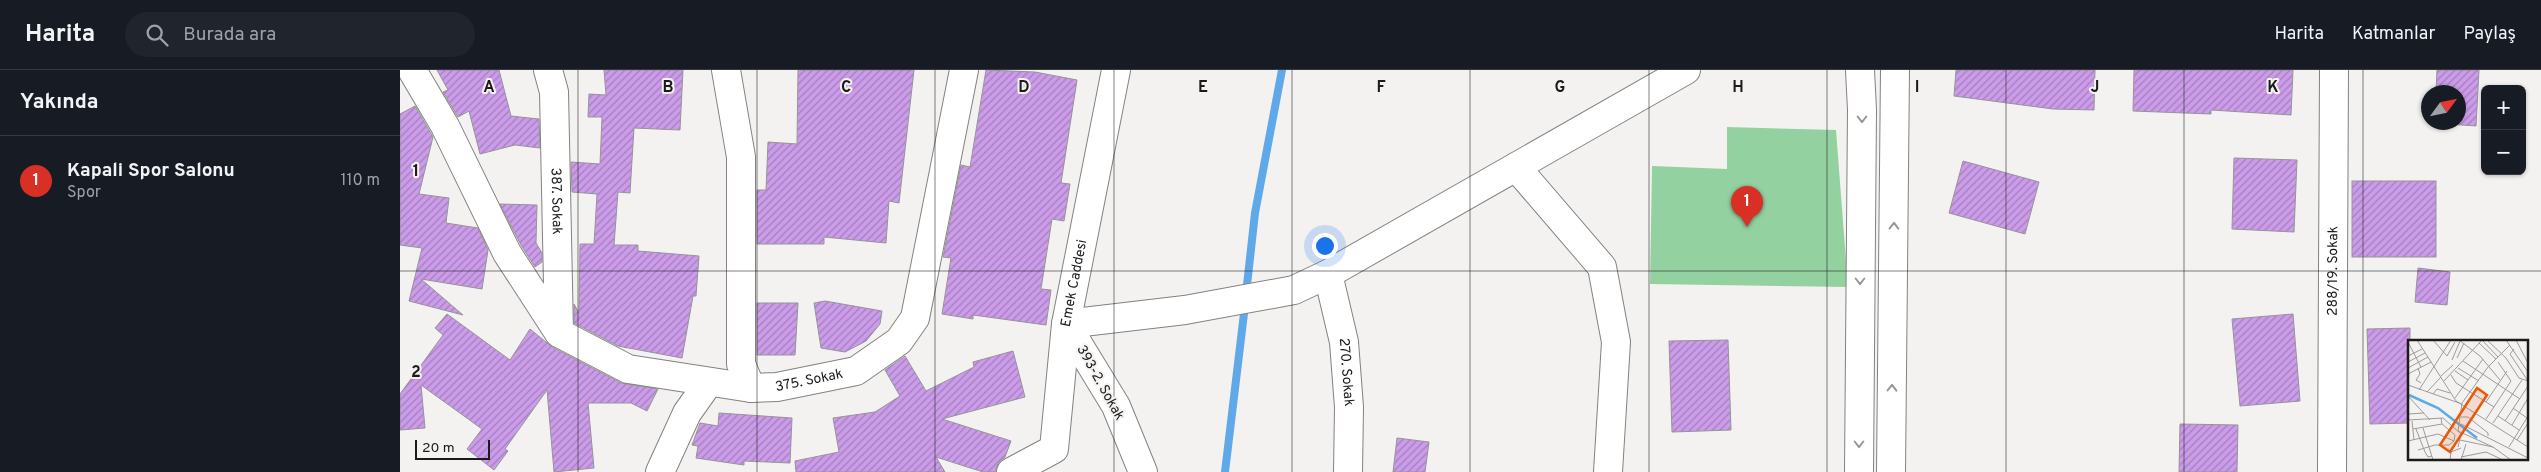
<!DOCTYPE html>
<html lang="tr">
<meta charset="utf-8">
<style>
:root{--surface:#171b24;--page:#20242c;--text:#f1f3f6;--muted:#9ea1a6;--line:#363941;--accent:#d93025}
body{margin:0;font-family:Overpass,sans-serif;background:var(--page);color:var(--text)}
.controls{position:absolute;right:15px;top:15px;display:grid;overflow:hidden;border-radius:8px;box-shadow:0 1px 4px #0004}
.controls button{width:45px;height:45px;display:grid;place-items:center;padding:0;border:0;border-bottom:1px solid var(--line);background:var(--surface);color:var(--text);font:25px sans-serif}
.compass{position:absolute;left:2021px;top:15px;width:45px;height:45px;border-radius:50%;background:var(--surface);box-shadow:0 1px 4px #0004;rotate:57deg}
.scale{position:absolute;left:15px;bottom:12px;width:75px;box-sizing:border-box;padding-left:5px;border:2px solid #1c1b1a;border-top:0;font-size:14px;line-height:18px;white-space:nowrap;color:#1c1b1a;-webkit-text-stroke:4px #f4f2f0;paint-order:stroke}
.you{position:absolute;left:924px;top:175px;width:18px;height:18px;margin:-12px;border:4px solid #fff;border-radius:50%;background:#1a73e8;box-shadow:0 0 0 8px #1a73e833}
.badge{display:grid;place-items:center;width:32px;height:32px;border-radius:50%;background:var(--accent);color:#fff;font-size:16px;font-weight:700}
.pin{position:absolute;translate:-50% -41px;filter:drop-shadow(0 1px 2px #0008)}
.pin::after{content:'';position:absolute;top:26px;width:18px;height:15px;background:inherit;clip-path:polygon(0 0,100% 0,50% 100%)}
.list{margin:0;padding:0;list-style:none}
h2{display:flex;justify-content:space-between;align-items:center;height:65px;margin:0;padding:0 20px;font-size:21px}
h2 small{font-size:16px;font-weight:400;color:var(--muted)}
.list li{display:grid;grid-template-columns:32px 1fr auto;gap:15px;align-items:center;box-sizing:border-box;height:90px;padding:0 20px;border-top:1px solid var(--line)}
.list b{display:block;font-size:19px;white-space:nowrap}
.list p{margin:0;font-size:16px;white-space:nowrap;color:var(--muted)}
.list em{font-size:16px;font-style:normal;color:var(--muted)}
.icon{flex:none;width:28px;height:28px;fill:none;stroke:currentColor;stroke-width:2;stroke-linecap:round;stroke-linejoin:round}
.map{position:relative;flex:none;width:2141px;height:402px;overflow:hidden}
header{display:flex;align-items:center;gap:30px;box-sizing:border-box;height:70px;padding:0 25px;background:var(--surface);border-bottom:1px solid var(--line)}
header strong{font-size:24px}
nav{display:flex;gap:28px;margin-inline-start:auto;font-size:18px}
.search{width:350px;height:45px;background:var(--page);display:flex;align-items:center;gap:12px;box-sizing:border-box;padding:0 18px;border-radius:28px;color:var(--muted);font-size:19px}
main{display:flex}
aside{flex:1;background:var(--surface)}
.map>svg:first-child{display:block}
.pitch{fill:#93d1a1}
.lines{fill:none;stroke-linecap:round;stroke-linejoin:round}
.stream{stroke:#5fa9e9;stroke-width:8}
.building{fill:url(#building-hatch);stroke:#969497}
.minor-casing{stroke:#848280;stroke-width:30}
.minor{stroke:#fff;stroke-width:28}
.oneway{stroke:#999898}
.grid{fill:none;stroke:#1c1b1a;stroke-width:1;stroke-opacity:0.55}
.labels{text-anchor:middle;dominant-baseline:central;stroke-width:4;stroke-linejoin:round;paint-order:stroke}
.street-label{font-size:14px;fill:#1c1b1a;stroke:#f4f2f0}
.inset-river{fill:none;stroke:#5fa9e9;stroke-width:2.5}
.inset-road{fill:none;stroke:#9e9c9a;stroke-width:1}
.view{fill:#e8590c;fill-opacity:0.15;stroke:#e8590c;stroke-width:2.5}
.inset-edge{fill:none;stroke:#1c1b1a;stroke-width:2.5}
.grid-label{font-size:16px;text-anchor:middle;font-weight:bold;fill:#1c1b1a;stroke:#f4f2f0;stroke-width:4;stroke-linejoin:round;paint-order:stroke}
</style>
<header>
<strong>Harita</strong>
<div class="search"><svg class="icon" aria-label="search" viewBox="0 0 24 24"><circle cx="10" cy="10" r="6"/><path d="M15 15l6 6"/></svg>Burada ara</div>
<nav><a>Harita</a><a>Katmanlar</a><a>Paylaş</a></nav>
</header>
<main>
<aside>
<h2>Yakında<small></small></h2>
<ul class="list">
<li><span class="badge">1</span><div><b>Kapali Spor Salonu</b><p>Spor</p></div><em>110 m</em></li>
</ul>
</aside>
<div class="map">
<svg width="2141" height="402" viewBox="0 0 2141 402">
<defs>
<pattern id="building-hatch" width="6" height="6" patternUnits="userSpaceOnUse" patternTransform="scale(1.25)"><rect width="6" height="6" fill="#cb9ce9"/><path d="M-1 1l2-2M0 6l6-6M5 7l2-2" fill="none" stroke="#a47ebc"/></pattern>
</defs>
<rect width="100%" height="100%" fill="#f4f2f0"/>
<path class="pitch" d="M1327,57L1436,60L1448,217L1250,214L1252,96L1327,99Z"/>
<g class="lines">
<g class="stream">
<path d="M846,224L855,143L882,0"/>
<path d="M825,402L845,235"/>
</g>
</g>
<g class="building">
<path d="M37,0H99L111,46L139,49L140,78L115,75L80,84L69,41L58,47L43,22L48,20Z"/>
<path d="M204,0H283L280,60L234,58L230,123L218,122L214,175H238V181L299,186L296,226H293L282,288L218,276L174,253V234L179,243L180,174H194L197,124L172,122L171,92L200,94L202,47H188L189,24L206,25Z"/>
<path d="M398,0H514L499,133L489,131L486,173L424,167V174H357V120H366L368,72L397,74Z"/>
<path d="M586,0L635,2L677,10L661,113L670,114L664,151L652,149L641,219L651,220L646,255L573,245V249L542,244L551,188L543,187L561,95L570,97Z"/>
<path d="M1556,0H1695L1694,40L1653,39L1554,26Z"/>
<path d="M1734,0H1893L1891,45L1811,40V44L1733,41Z"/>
<path d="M2037,0H2079L2076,56L2034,53L2058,52V22H2036Z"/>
<path d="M15,36L33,67L19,124L49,128L46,153L78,158L88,180L82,219L21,209L63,245L9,231L22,178L0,175V44Z"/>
<path d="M1834,88L1897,90L1894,162L1832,159Z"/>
<path d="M1563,91L1639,112L1625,164L1549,143Z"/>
<rect x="1952" y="111" width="84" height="76"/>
<path d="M100,134L137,135L136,173L142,183V192L135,197L121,175Z"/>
<path d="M2018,198L2050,202L2047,235L2015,232Z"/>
<path d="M425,231L482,241L480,254L466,271L445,282L421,278L414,233Z"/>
<path d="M357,233H398L395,285H357Z"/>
<path d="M47,244L110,290L130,259L152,277L221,313L258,319L247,341L231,333H188L194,398L154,402L147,320L105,379L108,381L94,400L67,379L82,359L21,315L25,358L0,360V324L43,265L35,258Z"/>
<path d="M1893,244L1900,331L1840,336L1832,249Z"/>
<path d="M2010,258V353L1970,354L1967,259Z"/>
<path d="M1328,270L1331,360L1272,362L1269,271Z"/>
<path d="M613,281L625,327L542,349L611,371L605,387L598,393L595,402H583L536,387L545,402H396L395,391L439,382L433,348L475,342L500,326L485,300L505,286L526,321L574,297L573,292Z"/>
<path d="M319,343L392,348L390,393L344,391V395L296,388L298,376L292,375L300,353L318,356Z"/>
<path d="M1780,354L1838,355L1837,402H1779Z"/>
<path d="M997,368L1029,372L1025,402H993Z"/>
</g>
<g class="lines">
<defs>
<g id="minor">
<path d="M12,0L45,56L107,183L159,263L228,299L351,318"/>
<path id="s1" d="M148,0L154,22L159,263"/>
<path id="s2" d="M326,0L341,87V294L351,318L377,317L456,301L499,271L515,248L564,0"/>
<path d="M1116,97L1202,197L1216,272L1208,402"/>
<path id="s3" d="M928,204L944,272L949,337L948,402"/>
<path d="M260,402L287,343L309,312"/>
<path id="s4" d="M611,402L654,379L666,254L716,0"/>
<path d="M743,402L716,336L666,254L785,240L894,220L928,204L1286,0"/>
<path d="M1459,402L1462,40L1460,0"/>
<path d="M1491,402L1495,0"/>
<path id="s5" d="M1932,402L1934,0"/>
</g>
</defs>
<use href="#minor" class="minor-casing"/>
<use href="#minor" class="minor"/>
</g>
<defs><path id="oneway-chevron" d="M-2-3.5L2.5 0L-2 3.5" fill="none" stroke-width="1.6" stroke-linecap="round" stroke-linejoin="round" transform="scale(1.25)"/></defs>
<g class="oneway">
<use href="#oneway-chevron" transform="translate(1462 49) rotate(90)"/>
<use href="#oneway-chevron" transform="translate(1494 156) rotate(-89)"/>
<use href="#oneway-chevron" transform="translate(1460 211) rotate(90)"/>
<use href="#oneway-chevron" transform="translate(1492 318) rotate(-89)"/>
<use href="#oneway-chevron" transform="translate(1459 374) rotate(90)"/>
</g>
<path class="grid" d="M178,0V402M357,0V402M535,0V402M714,0V402M892,0V402M1070,0V402M1249,0V402M1427,0V402M1606,0V402M1784,0V402M1963,0V402M0,201H2141"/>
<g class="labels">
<g class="street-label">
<text stroke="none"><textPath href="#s1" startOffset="132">387. Sokak</textPath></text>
<text stroke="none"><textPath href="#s5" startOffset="201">288/19. Sokak</textPath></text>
<text stroke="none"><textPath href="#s4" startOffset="216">Emek Caddesi</textPath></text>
<text stroke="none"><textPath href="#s3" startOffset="100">270. Sokak</textPath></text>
<text stroke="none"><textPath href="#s2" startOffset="380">375. Sokak</textPath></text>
<text transform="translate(700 313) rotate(61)">393-2. Sokak</text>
</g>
</g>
<g transform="translate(2008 270)">
<rect width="120" height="120" fill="#f4f2f0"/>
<path class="inset-river" d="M1,55L30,68L69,98"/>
<path class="inset-road" d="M9,0L48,61L120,107M25,0L39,16L47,2M51,0L72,16L92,40M74,0L90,17M79,0L98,18L111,38L120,41M98,0L120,32M108,0L120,23M0,2L13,27M71,3L88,19M106,9L102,14L120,41M0,16L14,9M49,18L56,3M44,20L52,1M55,21L112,59M0,22L17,13M0,28L20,17M10,28L12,34L8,40L13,43M50,28L71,41M47,31L60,40M0,34L23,22M43,35L48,43L86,67M33,36L45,25M36,41L74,0M0,45L54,64M11,50L43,0M19,52L33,37M25,54L29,49L42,53M0,56L22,80M47,58L75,19M78,62L99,31M105,68L119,78M0,74L16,73M90,76L111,90M53,77H60L80,93V96M78,79L103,41L90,22M0,80L35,78L53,94L50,107M4,81L6,100M97,81L120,46M85,83L114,40M53,84L120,118M104,85L120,58M15,88L25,120M5,89L34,84M8,89L17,112L20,117L24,116M52,100L85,107L103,120M109,100L120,83M0,101L30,94L46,101L47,95L34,84L33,78M85,107L50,91L54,63L80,27L102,5M101,107L120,76M10,110L27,105H41L46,101M53,117L78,112L93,119M42,120L43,112L53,108M53,120L58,104"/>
<path class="view" d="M69,48L79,55L42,112L32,105Z"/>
<rect width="120" height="120" class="inset-edge"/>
</g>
<g class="grid-label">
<text x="89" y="22">A</text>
<text x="268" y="22">B</text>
<text x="446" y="22">C</text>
<text x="624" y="22">D</text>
<text x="803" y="22">E</text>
<text x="981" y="22">F</text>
<text x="1160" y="22">G</text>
<text x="1338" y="22">H</text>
<text x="1517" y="22">I</text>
<text x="1695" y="22">J</text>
<text x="1873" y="22">K</text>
<text x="16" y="106">1</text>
<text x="16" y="307">2</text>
</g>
</svg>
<div class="controls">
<button>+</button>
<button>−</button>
</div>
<svg class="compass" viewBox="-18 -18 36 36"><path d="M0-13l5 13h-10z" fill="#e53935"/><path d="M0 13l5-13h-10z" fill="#9ea1a6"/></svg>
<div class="scale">20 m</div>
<div class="you"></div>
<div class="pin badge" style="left:1347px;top:157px">1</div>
</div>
</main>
